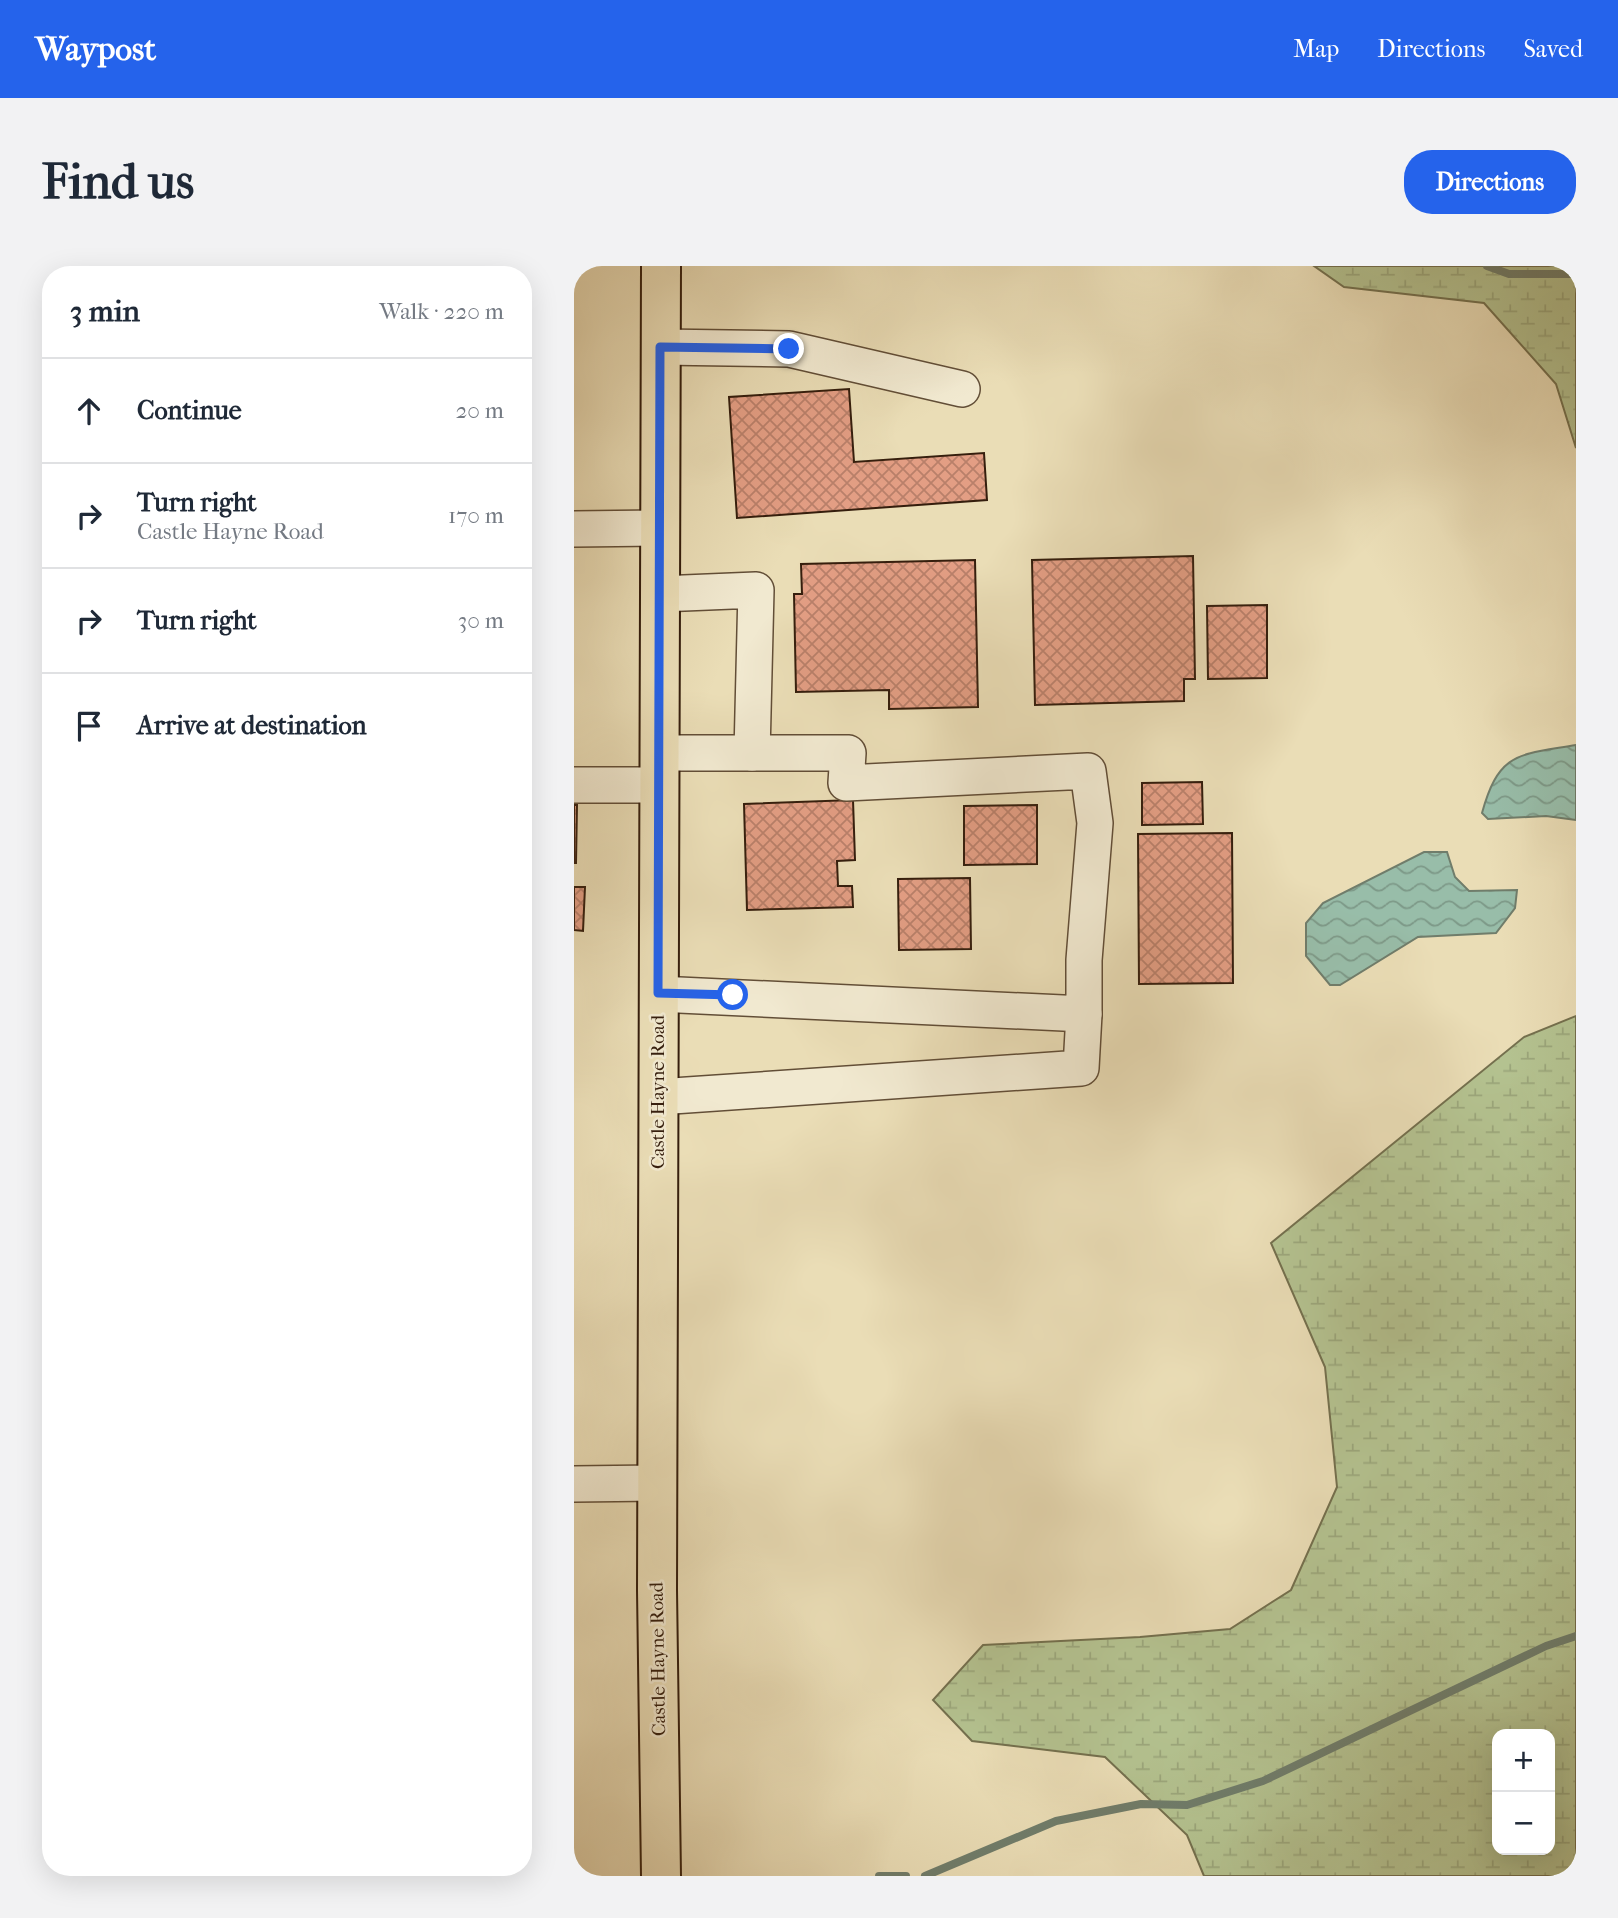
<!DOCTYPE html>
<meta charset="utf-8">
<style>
:root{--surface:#fff;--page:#f2f2f3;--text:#1f2937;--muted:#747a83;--line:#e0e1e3;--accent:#2563eb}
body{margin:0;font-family:"IM FELL French Canon",serif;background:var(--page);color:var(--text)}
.controls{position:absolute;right:21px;bottom:21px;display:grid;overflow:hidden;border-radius:14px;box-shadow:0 7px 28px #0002}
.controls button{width:63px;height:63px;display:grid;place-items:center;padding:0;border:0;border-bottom:2px solid var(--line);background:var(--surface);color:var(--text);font:35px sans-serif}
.stop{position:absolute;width:21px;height:21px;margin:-16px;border:5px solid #2563eb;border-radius:50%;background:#fff}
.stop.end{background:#2563eb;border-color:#fff;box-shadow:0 2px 7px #0008}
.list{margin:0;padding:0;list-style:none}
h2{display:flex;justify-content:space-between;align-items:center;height:91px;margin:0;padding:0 28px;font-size:30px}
h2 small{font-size:23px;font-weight:400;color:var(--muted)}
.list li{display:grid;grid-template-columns:46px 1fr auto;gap:21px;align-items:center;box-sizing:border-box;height:105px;padding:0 28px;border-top:2px solid var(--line)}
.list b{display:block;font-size:26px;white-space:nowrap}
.list p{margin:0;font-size:23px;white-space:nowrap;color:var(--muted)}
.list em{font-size:23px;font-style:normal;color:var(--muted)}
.icon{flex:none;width:38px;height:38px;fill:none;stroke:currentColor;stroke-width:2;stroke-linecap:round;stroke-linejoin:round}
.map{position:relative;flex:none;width:1002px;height:1610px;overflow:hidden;border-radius:28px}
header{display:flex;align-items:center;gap:42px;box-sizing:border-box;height:98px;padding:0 35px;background:var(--accent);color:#fff}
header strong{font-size:33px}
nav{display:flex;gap:38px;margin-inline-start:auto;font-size:24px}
.intro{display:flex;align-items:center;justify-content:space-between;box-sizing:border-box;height:168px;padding:0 42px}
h1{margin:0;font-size:49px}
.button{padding:18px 32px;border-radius:28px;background:var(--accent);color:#fff;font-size:24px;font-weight:700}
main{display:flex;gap:42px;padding:0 42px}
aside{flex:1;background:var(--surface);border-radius:28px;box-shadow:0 7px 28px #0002}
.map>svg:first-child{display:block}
.wetland{fill:url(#wetland-marsh);stroke:#74704e;stroke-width:2;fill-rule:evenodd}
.water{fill:url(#water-waves);stroke:#707d6b;stroke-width:2}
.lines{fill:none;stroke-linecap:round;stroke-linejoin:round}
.stream{stroke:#707d6b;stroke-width:8}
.building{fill:url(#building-cross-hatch);stroke:#351e0d;stroke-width:2}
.minor-casing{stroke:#624e37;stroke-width:38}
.major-casing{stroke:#351e0d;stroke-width:42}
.minor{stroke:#f1e9d0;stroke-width:35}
.major{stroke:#eaddb6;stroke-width:38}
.route{stroke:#2563eb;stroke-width:9}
.labels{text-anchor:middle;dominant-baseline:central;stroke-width:5;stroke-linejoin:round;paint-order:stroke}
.street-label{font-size:19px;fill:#351e0d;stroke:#f1e9d0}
</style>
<header>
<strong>Waypost</strong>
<nav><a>Map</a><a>Directions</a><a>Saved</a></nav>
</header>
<div class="intro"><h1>Find us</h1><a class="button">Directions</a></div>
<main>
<aside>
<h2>3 min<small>Walk · 220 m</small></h2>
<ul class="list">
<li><svg class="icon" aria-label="ahead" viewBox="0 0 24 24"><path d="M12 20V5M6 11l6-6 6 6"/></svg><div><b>Continue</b></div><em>20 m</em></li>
<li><svg class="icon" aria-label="right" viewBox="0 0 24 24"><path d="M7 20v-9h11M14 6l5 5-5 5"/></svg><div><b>Turn right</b><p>Castle Hayne Road</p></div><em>170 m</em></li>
<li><svg class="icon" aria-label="right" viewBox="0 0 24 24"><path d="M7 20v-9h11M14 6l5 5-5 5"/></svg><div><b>Turn right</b></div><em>30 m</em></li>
<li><svg class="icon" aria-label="arrive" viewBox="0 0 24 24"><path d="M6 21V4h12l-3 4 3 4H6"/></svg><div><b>Arrive at destination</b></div></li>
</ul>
</aside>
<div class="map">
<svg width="1002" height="1610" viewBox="0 0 1002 1610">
<defs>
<pattern id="wetland-marsh" width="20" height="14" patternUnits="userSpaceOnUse" patternTransform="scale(1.75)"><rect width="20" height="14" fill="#b4c290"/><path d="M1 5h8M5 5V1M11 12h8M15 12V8" fill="none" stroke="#9ba67b"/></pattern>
<pattern id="water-waves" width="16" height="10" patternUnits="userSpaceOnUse" patternTransform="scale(1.75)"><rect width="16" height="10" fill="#98bda9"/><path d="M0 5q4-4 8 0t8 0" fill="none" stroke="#7d9988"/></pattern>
<pattern id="building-cross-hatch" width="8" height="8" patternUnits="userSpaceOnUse" patternTransform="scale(1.75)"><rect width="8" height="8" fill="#e39e84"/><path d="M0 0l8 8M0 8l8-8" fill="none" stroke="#b9806a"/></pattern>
</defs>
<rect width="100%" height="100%" fill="#eaddb6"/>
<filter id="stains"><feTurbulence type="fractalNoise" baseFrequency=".00286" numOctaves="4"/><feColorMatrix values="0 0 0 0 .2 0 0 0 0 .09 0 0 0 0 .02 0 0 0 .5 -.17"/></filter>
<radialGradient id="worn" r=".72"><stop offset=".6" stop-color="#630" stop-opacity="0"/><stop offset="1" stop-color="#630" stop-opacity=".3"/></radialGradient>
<g class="wetland">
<path d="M740,0H1002V182L982,118L910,37L770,21Z"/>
<path d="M1002,750V1610H630L613,1569L531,1491L398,1475L359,1434L409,1379L566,1371L656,1363L717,1324L763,1221L751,1101L697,977L950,771ZM976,1468V1584H923V1468Z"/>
</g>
<g class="water">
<path d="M1002,479V554L972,550L914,553L908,547C925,485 945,489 1002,479Z"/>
<path d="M850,586H873L881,611L895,625L943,624L941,642L922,667L844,671L766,719H756L732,690V657L749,637Z"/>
</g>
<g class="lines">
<g class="stream">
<path d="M913,0L935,8H1002"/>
<path d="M305,1610H332"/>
<path d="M351,1610L482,1555L567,1538L613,1539L689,1515L972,1380L1002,1370"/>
</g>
</g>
<g class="building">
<path d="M275,123L280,196L410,187L413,234L163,252L155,131Z"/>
<path d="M619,290L621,413H610V435L461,439L458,294Z"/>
<path d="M401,294L404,441L315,443V424L222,426L220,328H228L227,298Z"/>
<path d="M693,339V412L634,413L633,340Z"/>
<path d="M628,516L629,558L568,559V517Z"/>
<path d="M279,534L281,594L263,595L264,620H278L279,641L173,644L170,538Z"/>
<path d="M0,539H3L2,597H0Z"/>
<path d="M463,539V598L390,599V540Z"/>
<path d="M658,567L659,717L565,718L564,568Z"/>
<path d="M396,612L397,683L325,684L324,613Z"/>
<path d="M0,621H11L9,665L0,664Z"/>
</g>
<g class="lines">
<defs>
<g id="minor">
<path d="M86,81L215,83L388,123"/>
<path d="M0,263L84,262"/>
<path d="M85,487H178"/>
<path d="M0,519H85"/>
<path d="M84,728L510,748V694L521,557L514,505L272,517L274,487H178L182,324L86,328"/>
<path d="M84,831L507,802L510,748"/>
<path d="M0,1218L83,1217"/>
</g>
<path id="major" d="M87,1610L83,1324L87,0"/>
</defs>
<use href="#minor" class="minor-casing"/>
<use href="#major" class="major-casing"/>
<use href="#minor" class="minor"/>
<use href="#major" class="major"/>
</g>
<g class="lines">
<path class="route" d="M159,729L84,727L86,81L215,83"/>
</g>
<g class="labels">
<g class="street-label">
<text transform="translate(84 826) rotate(-90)">Castle Hayne Road</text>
<text transform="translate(84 1393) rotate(-91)">Castle Hayne Road</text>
</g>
</g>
<rect width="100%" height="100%" filter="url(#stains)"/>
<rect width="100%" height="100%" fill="url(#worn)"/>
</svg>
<div class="controls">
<button>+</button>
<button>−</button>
</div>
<div class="stop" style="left:159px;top:729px"></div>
<div class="stop end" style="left:215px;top:83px"></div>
</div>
</main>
